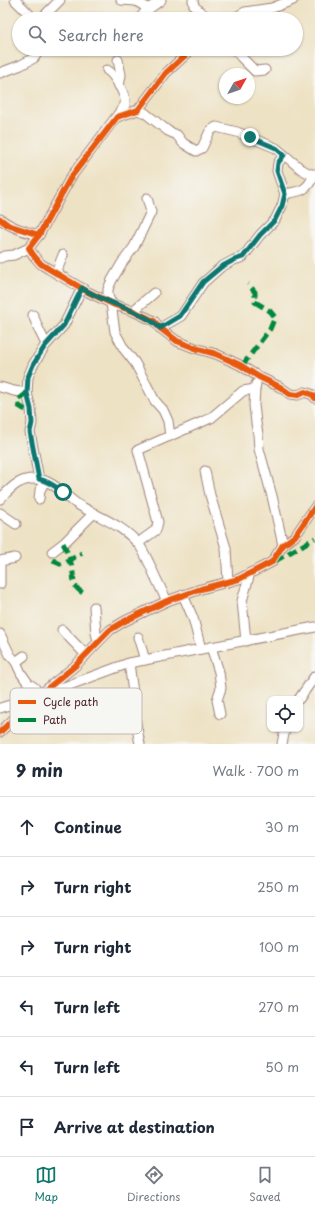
<!DOCTYPE html>
<meta charset="utf-8">
<style>
:root{--surface:#fff;--page:#f2f2f3;--text:#1f2937;--muted:#747a83;--line:#e0e1e3;--accent:#0f766e}
body{margin:0;font-family:"Playpen Sans",sans-serif;background:var(--page);color:var(--text)}
.controls{position:absolute;right:12px;bottom:12px;display:grid;overflow:hidden;border-radius:8px;box-shadow:0 1px 3px #0004}
.controls button{width:36px;height:36px;display:grid;place-items:center;padding:0;border:0;border-bottom:1px solid var(--line);background:var(--surface);color:var(--text);font:20px sans-serif}
.compass{position:absolute;left:219px;top:68px;width:36px;height:36px;border-radius:50%;background:var(--surface);box-shadow:0 1px 3px #0004;rotate:50deg}
.stop{position:absolute;width:12px;height:12px;margin:-9px;border:3px solid #0f766e;border-radius:50%;background:#fff}
.stop.end{background:#0f766e;border-color:#fff;box-shadow:0 1px 4px #0008}
.list{margin:0;padding:0;list-style:none}
h2{display:flex;justify-content:space-between;align-items:center;height:52px;margin:0;padding:0 16px;font-size:17px}
h2 small{font-size:13px;font-weight:400;color:var(--muted)}
.list li{display:grid;grid-template-columns:26px 1fr auto;gap:12px;align-items:center;box-sizing:border-box;height:60px;padding:0 16px;border-top:1px solid var(--line)}
.list b{display:block;font-size:15px;white-space:nowrap}
.list em{font-size:13px;font-style:normal;color:var(--muted)}
.icon{flex:none;width:22px;height:22px;fill:none;stroke:currentColor;stroke-width:2;stroke-linecap:round;stroke-linejoin:round}
.map{position:relative;flex:none;width:315px;height:744px;overflow:hidden}
.search{position:absolute;background:var(--surface);box-shadow:0 1px 3px #0004;left:12px;right:12px;top:12px;height:44px;display:flex;align-items:center;gap:10px;box-sizing:border-box;padding:0 14px;border-radius:22px;color:var(--muted);font-size:15px}
.sheet{height:412px;background:var(--surface)}
nav{display:flex;justify-content:space-around;align-items:center;box-sizing:border-box;height:56px;border-top:1px solid var(--line);background:var(--surface);font-size:11px;color:var(--muted)}
nav a{display:grid;justify-items:center;gap:2px}
nav .on{color:var(--accent)}
.map>svg:first-child{display:block}
.lines{fill:none;stroke-linecap:round;stroke-linejoin:round}
.minor-casing{stroke:#9c8078;stroke-width:11}
.minor{stroke:#fff;stroke-width:9}
.quiet{stroke:#00873e;stroke-width:5;stroke-dasharray:10 5;stroke-linecap:butt}
.cycleway-casing{stroke:#f6f6f2;stroke-width:8}
.cycleway{stroke:#e8590c;stroke-width:6}
.route{stroke:#0f766e;stroke-width:5}
.key{fill:#f6f6f2;stroke:#c2b6b6;stroke-width:1}
.key-label{font-size:11px;fill:#4a1f2b}
</style>
<div class="map">
<svg width="315" height="744" viewBox="0 0 315 744">
<rect width="100%" height="100%" fill="#f6f6f2"/>
<filter id="ink" filterUnits="userSpaceOnUse"><feTurbulence type="fractalNoise" baseFrequency=".025" numOctaves="2"/><feDisplacementMap in="SourceGraphic" scale="8" xChannelSelector="R" yChannelSelector="G"/><feConvolveMatrix kernelMatrix="1 2 1 2 8 2 1 2 1" color-interpolation-filters="sRGB"/></filter>
<filter id="wash" filterUnits="userSpaceOnUse"><feTurbulence type="fractalNoise" baseFrequency=".012" numOctaves="4" result="noise"/><feDisplacementMap in="SourceGraphic" scale="16" xChannelSelector="R" yChannelSelector="G"/><feGaussianBlur stdDeviation="0.9" result="paint"/><feColorMatrix in="noise" values="0 0 0 0 0 0 0 0 0 0 0 0 0 0 0 0 0 1.4 0 .05"/><feComposite in="paint" operator="in"/></filter>
<g filter="url(#wash)">
<rect width="100%" height="100%" fill="#eee2c4"/>
</g>
<g filter="url(#ink)">
<g class="lines">
<defs>
<g id="minor">
<path d="M15,0L34,19"/>
<path d="M121,0L136,1L149,9"/>
<path d="M193,0L194,6L208,19"/>
<path d="M41,19L60,0"/>
<path d="M139,19L146,11L161,0"/>
<path d="M232,19L245,12L272,8L293,0"/>
<path d="M234,49L241,57L255,71L265,70"/>
<path d="M118,60L121,75L119,86"/>
<path d="M0,73L21,65L34,58L40,49"/>
<path d="M138,110L145,113L168,131L177,135L183,143L196,151L202,148L210,131L216,127L237,132L276,148L301,169L310,174H315"/>
<path d="M117,117L138,110L166,73L192,49"/>
<path d="M285,194C301,191 307,191 314,175"/>
<path d="M147,198L151,212L134,247L122,263L112,280L108,289V296L111,303L115,332L124,349L135,363L155,401L163,410L168,421L170,436"/>
<path d="M0,219C12,228 25,232 39,235L40,233L71,177L125,105C127,96 114,74 107,70"/>
<path d="M39,235L29,248L34,256L41,264L49,269L88,292L115,305L133,311L154,321L160,328L177,341L195,348L216,354L240,365L259,377L280,387L290,394L298,395L305,392L313,395L315,398"/>
<path d="M0,258L5,256L14,255L29,248"/>
<path d="M56,273L63,255"/>
<path d="M133,311L154,293"/>
<path d="M33,315L39,330L46,344"/>
<path d="M160,328L181,316L203,283L221,267L234,260L243,257L260,235L275,220L282,206L285,194L277,171L278,163L284,155"/>
<path d="M256,384L255,389L254,405L256,423L258,434L259,449L272,496L283,545"/>
<path d="M0,387L14,391L27,393"/>
<path d="M205,471L210,495L226,548L228,582"/>
<path d="M39,479L30,432L32,423L31,409L27,393L28,377L33,365L45,346L64,325L82,288"/>
<path d="M0,499C11,488 19,478 36,479C53,480 64,495 77,504C98,517 124,525 140,546C144,552 147,559 150,565C155,577 161,589 167,601"/>
<path d="M39,499L40,490L45,481"/>
<path d="M0,513L16,524"/>
<path d="M138,543L156,530L158,522L138,450L211,418L243,391L255,389"/>
<path d="M52,552L65,542L94,513"/>
<path d="M0,584V561L15,558"/>
<path d="M183,595L193,618L201,649"/>
<path d="M94,607L96,633L98,641"/>
<path d="M62,630L86,655"/>
<path d="M0,634L10,655L16,662L21,673L28,683L35,688L37,697"/>
<path d="M138,637L145,660"/>
<path d="M246,641L242,601L250,573"/>
<path d="M211,647L219,672L221,688L217,700L220,714"/>
<path d="M16,662L24,656"/>
<path d="M129,663L134,700L136,723L140,744"/>
<path d="M63,688L66,710"/>
<path d="M299,699L315,676"/>
<path d="M0,708L37,697L129,663L315,627"/>
<path d="M0,732L37,697L75,666L110,630L125,621L167,601L201,589L239,579L272,562L283,545L295,536L315,507"/>
<path d="M282,744L285,729"/>
</g>
</defs>
<use href="#minor" class="minor-casing"/>
<use href="#minor" class="minor"/>
<g class="quiet">
<path d="M242,366L270,329L275,317L270,311L255,302V292L248,284"/>
<path d="M27,393L18,400L19,406L24,409L31,412"/>
<path d="M63,543C67,551 71,560 72,568C75,580 71,586 83,593"/>
<path d="M53,560L60,564L65,563L82,553"/>
<path d="M275,561L315,538"/>
</g>
<defs>
<g id="cycleway">
<path d="M0,219L8,225L39,235L71,177L117,117L138,110L166,73L192,49"/>
<path d="M39,235L29,248L34,256L41,264L49,269L88,292L115,305L133,311L154,321L160,328L177,341L195,348L216,354L240,365L259,377L280,387L290,394L298,395L305,392L313,395L315,398"/>
<path d="M0,732L37,697L75,666L110,630L125,621L167,601L201,589L239,579L272,562L283,545L295,536L315,507"/>
</g>
</defs>
<use href="#cycleway" class="cycleway-casing"/>
<use href="#cycleway" class="cycleway"/>
</g>
</g>
<g class="lines" filter="url(#ink)">
<path class="route" d="M63,492C55,486 48,481 39,479L30,432L32,423L31,409L27,393L28,377L33,365L45,346L64,325L82,288C105,304 141,309 160,328L180,316L203,282L221,267L234,260L243,257L260,235L275,220L282,206L285,194L277,171L278,163L284,155L276,148L250,137"/>
</g>
<rect x="10" y="688" width="132" height="46" rx="6" class="key"/>
<rect x="18" y="700" width="18" height="4" fill="#e8590c"/>
<rect x="18" y="718" width="18" height="4" fill="#00873e"/>
<g class="key-label">
<text x="43" y="706">Cycle path</text>
<text x="43" y="724">Path</text>
</g>
</svg>
<div class="controls">
<button><svg class="icon" aria-label="locate" viewBox="0 0 24 24"><circle cx="12" cy="12" r="6"/><path d="M12 2v4M12 18v4M2 12h4M18 12h4"/></svg></button>
</div>
<svg class="compass" viewBox="-18 -18 36 36"><path d="M0-13l5 13h-10z" fill="#e53935"/><path d="M0 13l5-13h-10z" fill="#747a83"/></svg>
<div class="stop" style="left:63px;top:492px"></div>
<div class="stop end" style="left:250px;top:137px"></div>
<div class="search"><svg class="icon" aria-label="search" viewBox="0 0 24 24"><circle cx="10" cy="10" r="6"/><path d="M15 15l6 6"/></svg>Search here</div>
</div>
<section class="sheet">
<h2>9 min<small>Walk · 700 m</small></h2>
<ul class="list">
<li><svg class="icon" aria-label="ahead" viewBox="0 0 24 24"><path d="M12 20V5M6 11l6-6 6 6"/></svg><div><b>Continue</b></div><em>30 m</em></li>
<li><svg class="icon" aria-label="right" viewBox="0 0 24 24"><path d="M7 20v-9h11M14 6l5 5-5 5"/></svg><div><b>Turn right</b></div><em>250 m</em></li>
<li><svg class="icon" aria-label="right" viewBox="0 0 24 24"><path d="M7 20v-9h11M14 6l5 5-5 5"/></svg><div><b>Turn right</b></div><em>100 m</em></li>
<li><svg class="icon" aria-label="left" viewBox="0 0 24 24"><path d="M17 20v-9H6M10 6l-5 5 5 5"/></svg><div><b>Turn left</b></div><em>270 m</em></li>
<li><svg class="icon" aria-label="left" viewBox="0 0 24 24"><path d="M17 20v-9H6M10 6l-5 5 5 5"/></svg><div><b>Turn left</b></div><em>50 m</em></li>
<li><svg class="icon" aria-label="arrive" viewBox="0 0 24 24"><path d="M6 21V4h12l-3 4 3 4H6"/></svg><div><b>Arrive at destination</b></div></li>
</ul>
</section>
<nav>
<a class="on"><svg class="icon" aria-label="map" viewBox="0 0 24 24"><path d="M3 6l6-2 6 2 6-2v14l-6 2-6-2-6 2zM9 4v14M15 6v14"/></svg>Map</a>
<a><svg class="icon" aria-label="directions" viewBox="0 0 24 24"><path d="M12 3l9 9-9 9-9-9zM9 14v-3h6M13 9l2 2-2 2"/></svg>Directions</a>
<a><svg class="icon" aria-label="saved" viewBox="0 0 24 24"><path d="M7 4h10v16l-5-4-5 4z"/></svg>Saved</a>
</nav>
